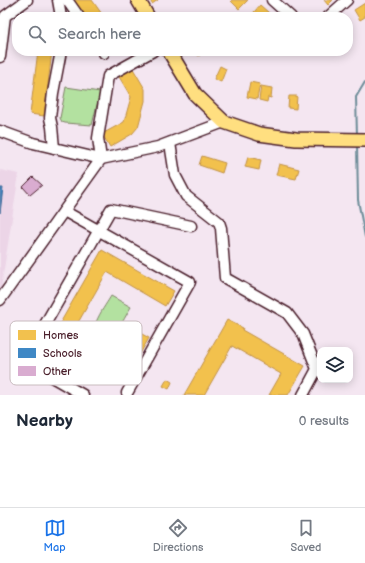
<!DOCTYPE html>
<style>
:root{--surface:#fff;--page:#f6f6f7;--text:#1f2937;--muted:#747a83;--line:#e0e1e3;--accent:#1a73e8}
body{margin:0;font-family:"Balsamiq Sans",sans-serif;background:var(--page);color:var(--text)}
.controls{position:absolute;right:12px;bottom:12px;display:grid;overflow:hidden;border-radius:8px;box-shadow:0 2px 10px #0003}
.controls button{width:36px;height:36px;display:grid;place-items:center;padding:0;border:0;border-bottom:1px solid var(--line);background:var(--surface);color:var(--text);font:20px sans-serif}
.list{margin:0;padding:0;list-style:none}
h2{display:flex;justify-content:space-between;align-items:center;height:52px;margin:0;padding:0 16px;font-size:17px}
h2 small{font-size:13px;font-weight:400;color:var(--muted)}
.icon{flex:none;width:22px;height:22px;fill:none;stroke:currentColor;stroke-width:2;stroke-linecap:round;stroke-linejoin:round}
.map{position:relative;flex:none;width:365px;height:395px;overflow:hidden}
.search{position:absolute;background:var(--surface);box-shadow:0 2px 10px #0003;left:12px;right:12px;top:12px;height:44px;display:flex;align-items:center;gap:10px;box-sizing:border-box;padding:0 14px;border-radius:16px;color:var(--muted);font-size:15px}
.sheet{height:112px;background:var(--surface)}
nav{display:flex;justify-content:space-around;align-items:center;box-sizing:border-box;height:56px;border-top:1px solid var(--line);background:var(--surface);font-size:11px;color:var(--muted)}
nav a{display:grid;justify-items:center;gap:2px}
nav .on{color:var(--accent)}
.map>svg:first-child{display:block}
.built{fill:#ecd5e7}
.green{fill:#b3e1a0;stroke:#7e8066}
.homes{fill:#f2c14e;stroke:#c09044}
.schools{fill:#3f88c5;stroke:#426897}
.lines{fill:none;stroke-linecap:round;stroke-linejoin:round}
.stream{stroke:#6d8c98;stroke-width:2}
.building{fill:#d9acd0;stroke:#4a1f2b}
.minor-casing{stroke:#4a1f2b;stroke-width:13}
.major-casing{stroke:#4a1f2b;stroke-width:16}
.minor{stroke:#fff;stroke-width:10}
.major{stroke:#ffdf80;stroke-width:13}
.key{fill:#fff;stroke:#c9bcbf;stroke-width:1}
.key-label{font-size:11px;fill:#4a1f2b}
</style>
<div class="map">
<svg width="365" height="395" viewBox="0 0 365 395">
<rect width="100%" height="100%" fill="#f4e6f1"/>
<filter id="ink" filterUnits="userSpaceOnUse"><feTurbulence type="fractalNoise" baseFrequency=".025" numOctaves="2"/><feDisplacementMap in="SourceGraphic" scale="8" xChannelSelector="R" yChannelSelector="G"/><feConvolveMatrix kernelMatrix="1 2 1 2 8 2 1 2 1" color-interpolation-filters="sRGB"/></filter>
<g filter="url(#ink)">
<path class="built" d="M0,170L19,174L1,288L0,290Z"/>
<g class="green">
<path d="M66,87L100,92L92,125L65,123L62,122L60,118Z"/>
<path d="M111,296L131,307C127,313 117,334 111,338C108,340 103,340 99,338C85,332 106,305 111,296Z"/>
</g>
<g class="homes">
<path d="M74,0H92L104,17H86Z"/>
<path d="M150,0H158L152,4Z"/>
<path d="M232,0H248L239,9L231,1Z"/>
<path d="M324,0H333L328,5Z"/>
<path d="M365,3V17L360,20L354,10Z"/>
<path d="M260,5L269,13L265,17H250Z"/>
<path d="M181,12L184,17H175Z"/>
<path d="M38,51H52L44,116L30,114Z"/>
<path d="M193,51H203L199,56Z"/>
<path d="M220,66L226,69L221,82L214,79Z"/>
<path d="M132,67L145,89V101L138,127L132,134L110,147L102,134L124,122L131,97L118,75Z"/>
<path d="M250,82L260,84L257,99L247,97Z"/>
<path d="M261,86L272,88L271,98L268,97L267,102L259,100Z"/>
<path d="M289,96H297L296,109L288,108Z"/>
<path d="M202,156L225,163L222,173L199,165Z"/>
<path d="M248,157L261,160L259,170L245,167Z"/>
<path d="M279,164L299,169L296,179L276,175Z"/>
<path d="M102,250L174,291L165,306L107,272L64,347L51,339Z"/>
<path d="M227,320L243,328L242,330L305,366L288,395H269L281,374L232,346L204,395H184Z"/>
<path d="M133,329L149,338L122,385L106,376Z"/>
<path d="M167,379L172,382L169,389L163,386Z"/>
</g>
<path class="schools" d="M0,188H3L0,213Z"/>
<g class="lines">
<g class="stream">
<path d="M357,136L356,97L365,82"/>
<path d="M357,144L358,200L365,237"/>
</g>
</g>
<path class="building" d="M33,177L42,185L30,195L23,187Z"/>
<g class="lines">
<defs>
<g id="minor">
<path d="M58,0L61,17"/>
<path d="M67,0L79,17"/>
<path d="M272,0L291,17"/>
<path d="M328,17L347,0"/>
<path d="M103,51L104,53"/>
<path d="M0,57L5,16L27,0"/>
<path d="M0,131L33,143L101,159L158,147L224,122"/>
<path d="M170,143L175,175L186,196L219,222L221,228L225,278L287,313L303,334L317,369L303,395"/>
<path d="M54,148L52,127L50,118L53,93L61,51"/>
<path d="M64,211L190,282L127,393"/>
<path d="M0,300L101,159L98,138L108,76L153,51"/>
<path d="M83,395L24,361L111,209L191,226"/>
</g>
<g id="major">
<path d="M138,0L148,17"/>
<path d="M169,51L195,94L224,122L259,134L296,139L365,140"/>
</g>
</defs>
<use href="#minor" class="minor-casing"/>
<use href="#major" class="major-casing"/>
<use href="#minor" class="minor"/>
<use href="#major" class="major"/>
</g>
</g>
<rect x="10" y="321" width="132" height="64" rx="6" class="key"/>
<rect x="18" y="330" width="18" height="10" fill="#f2c14e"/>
<rect x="18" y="348" width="18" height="10" fill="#3f88c5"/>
<rect x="18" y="366" width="18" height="10" fill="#d9acd0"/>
<g class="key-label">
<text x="43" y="339">Homes</text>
<text x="43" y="357">Schools</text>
<text x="43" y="375">Other</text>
</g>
</svg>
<div class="controls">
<button><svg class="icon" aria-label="layers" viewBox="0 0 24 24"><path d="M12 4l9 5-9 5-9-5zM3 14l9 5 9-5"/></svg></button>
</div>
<div class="search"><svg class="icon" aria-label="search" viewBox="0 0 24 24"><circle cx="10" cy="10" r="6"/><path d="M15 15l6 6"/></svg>Search here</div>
</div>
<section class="sheet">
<h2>Nearby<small>0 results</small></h2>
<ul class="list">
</ul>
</section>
<nav>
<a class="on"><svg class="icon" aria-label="map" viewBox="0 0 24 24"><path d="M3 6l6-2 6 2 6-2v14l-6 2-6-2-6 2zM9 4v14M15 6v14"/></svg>Map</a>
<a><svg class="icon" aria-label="directions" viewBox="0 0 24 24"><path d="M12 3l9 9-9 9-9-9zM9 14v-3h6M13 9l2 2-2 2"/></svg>Directions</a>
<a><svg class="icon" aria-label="saved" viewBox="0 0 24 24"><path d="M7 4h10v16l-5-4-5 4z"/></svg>Saved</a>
</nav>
